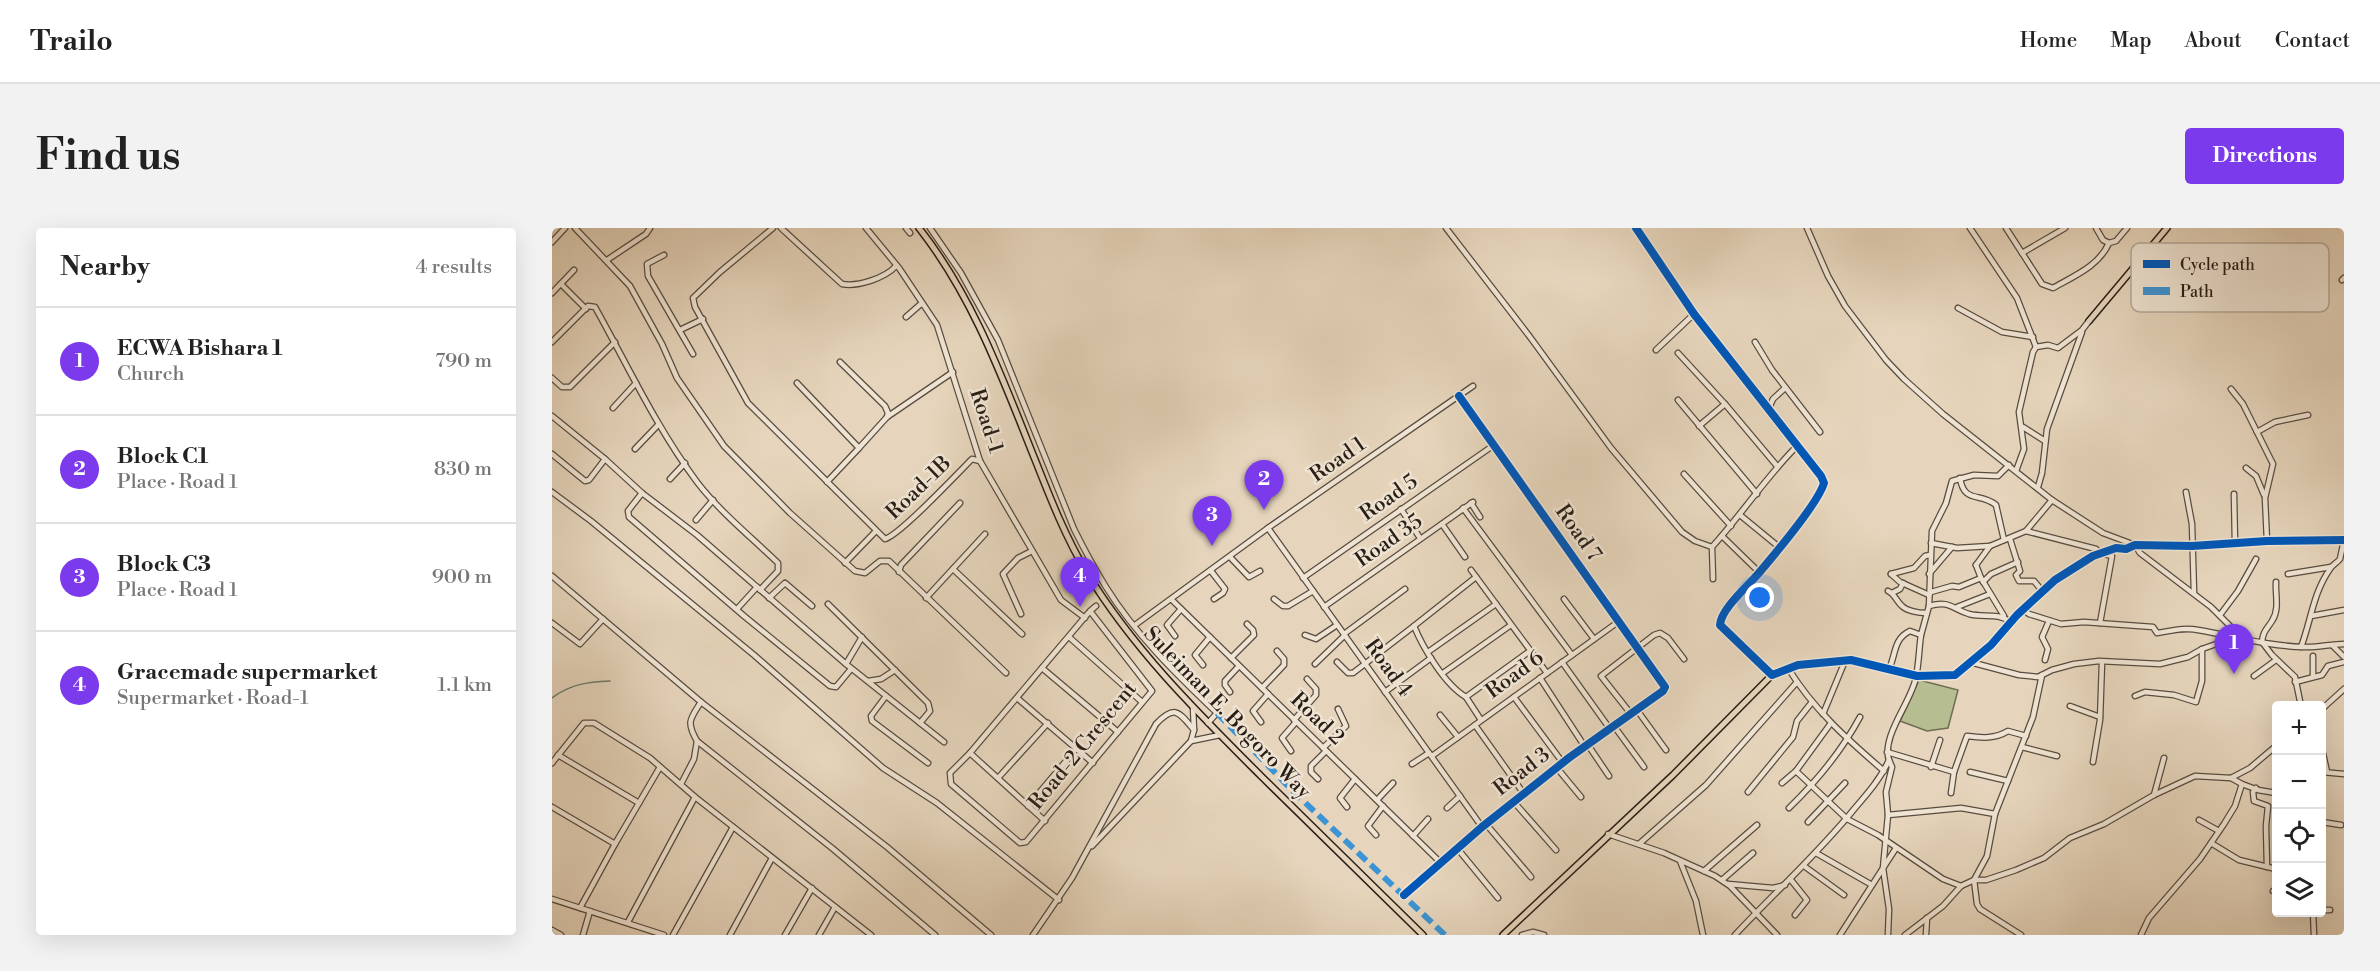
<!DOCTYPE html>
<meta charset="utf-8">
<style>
:root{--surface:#fff;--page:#f2f2f2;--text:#222;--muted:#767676;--line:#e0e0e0;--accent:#7c3aed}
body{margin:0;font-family:"Libre Bodoni",serif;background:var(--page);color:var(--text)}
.controls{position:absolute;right:18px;bottom:18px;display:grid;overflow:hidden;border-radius:6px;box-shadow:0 6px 24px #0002}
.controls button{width:54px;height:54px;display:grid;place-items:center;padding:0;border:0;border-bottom:2px solid var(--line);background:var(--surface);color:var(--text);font:30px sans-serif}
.you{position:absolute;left:1208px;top:370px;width:21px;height:21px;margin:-15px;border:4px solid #fff;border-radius:50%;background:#1a73e8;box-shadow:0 0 0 9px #1a73e833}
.badge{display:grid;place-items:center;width:39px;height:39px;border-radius:50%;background:var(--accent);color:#fff;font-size:20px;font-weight:700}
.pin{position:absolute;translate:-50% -50px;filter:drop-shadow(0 2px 3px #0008)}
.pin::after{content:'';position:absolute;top:32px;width:21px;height:18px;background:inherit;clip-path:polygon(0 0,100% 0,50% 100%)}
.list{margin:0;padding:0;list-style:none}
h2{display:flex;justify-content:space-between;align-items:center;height:78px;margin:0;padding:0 24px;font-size:26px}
h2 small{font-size:20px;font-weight:400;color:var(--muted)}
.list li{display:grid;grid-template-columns:39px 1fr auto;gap:18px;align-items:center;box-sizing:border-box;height:108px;padding:0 24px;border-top:2px solid var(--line)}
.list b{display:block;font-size:22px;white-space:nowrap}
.list p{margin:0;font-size:20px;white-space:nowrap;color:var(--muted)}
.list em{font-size:20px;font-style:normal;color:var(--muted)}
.icon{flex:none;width:33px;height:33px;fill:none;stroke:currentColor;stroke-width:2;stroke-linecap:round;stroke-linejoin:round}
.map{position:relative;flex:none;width:1792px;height:707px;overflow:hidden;border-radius:6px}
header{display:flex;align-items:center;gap:36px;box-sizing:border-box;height:84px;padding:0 30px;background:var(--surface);border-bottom:2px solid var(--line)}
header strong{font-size:28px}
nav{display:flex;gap:33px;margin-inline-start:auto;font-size:21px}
.intro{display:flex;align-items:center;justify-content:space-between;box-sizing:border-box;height:144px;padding:0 36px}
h1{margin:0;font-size:42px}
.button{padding:15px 27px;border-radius:6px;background:var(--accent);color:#fff;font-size:21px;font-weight:700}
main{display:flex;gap:36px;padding:0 36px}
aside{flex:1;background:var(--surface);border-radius:6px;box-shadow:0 6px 24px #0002}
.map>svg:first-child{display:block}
.green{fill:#b6bd90;stroke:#6f6e54;stroke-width:1.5}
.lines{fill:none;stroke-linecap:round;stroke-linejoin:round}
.stream{stroke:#6b7b70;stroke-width:1.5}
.minor-casing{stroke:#584c40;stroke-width:7}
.major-casing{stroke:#281e17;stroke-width:8}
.minor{stroke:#efe4d3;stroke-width:4.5}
.major{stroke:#e6d5bc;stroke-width:5}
.quiet{stroke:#3c94d4;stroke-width:6;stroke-dasharray:12 6;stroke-linecap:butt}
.cycleway-casing{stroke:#efe4d3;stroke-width:11}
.cycleway{stroke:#0057b8;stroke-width:8}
.labels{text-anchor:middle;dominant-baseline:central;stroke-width:5;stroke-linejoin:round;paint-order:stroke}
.street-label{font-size:21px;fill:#281e17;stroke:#efe4d3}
.key{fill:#efe4d3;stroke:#b3a99b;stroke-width:1.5}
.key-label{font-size:16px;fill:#281e17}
</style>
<header>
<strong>Trailo</strong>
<nav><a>Home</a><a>Map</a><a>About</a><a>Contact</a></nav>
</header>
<div class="intro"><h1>Find us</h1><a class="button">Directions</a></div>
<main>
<aside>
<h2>Nearby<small>4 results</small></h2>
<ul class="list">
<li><span class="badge">1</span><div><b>ECWA Bishara 1</b><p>Church</p></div><em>790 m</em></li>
<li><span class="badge">2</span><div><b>Block C1</b><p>Place · Road 1</p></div><em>830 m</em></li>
<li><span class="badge">3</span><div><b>Block C3</b><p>Place · Road 1</p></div><em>900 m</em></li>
<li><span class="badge">4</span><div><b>Gracemade supermarket</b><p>Supermarket · Road-1</p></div><em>1.1 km</em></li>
</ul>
</aside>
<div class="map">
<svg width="1792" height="707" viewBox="0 0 1792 707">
<rect width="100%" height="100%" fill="#e6d5bc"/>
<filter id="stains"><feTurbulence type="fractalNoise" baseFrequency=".00333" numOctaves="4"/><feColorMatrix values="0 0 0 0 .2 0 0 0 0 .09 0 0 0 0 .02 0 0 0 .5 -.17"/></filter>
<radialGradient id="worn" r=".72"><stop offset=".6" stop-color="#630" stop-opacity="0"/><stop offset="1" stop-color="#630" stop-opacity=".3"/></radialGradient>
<path class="green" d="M1367,452L1406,462L1396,500L1375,503L1348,493Z"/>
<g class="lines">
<path class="stream" d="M0,470C18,456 36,454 58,453"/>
<defs>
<g id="minor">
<path d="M23,0L78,58L110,116L125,150L172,218L238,285L303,343L313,345L328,333H337L454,445"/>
<path d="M221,0L168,44L141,70L143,79L196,175L333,311C348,307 405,246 420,231L428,233"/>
<path d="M229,0L290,56C306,59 333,50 344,38"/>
<path d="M314,0L347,40L385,97L428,233L509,372L533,390"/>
<path d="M354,0L358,5"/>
<path d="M378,0L409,45L446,112L522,301C532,321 542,340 554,359C583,406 625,447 665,485L656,495"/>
<path d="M894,0L978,109L1059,220L1130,304L1143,313L1160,319"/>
<path d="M1084,0L1142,86L1269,248L1272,255C1266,276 1222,327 1206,346C1195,359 1169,381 1168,397L1220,447L1246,437L1299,432L1365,448L1403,447L1439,417L1465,387L1503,352L1541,328L1564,320L1574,321L1583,317L1640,318L1715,313L1792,312"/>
<path d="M1255,0L1276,48L1293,78L1334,132L1352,151L1391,186L1500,272L1551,305L1583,317L1588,325L1659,379L1691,411"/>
<path d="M1418,0L1465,70L1484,119"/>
<path d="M1454,0L1490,56L1501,60C1522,48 1547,38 1557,15L1564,13L1575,0"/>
<path d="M1544,0L1551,12L1557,15"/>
<path d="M0,14L13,0"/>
<path d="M1470,25L1513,0"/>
<path d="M112,27L95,36L96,48L141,126"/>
<path d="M55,32L94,6L98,0"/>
<path d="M1790,52L1792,50"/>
<path d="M9,56L34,81"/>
<path d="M0,65L22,42"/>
<path d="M1406,80L1450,104L1481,109"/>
<path d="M354,89L370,75"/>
<path d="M128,102L151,91"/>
<path d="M0,114L36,78L43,79C76,138 104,199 145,254C168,284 199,309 226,335V343L208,362"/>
<path d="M1203,114L1220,142L1268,204"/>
<path d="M1104,122L1142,86"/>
<path d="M1126,125L1173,176L1225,238"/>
<path d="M288,134L333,178L336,185L335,189L307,220"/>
<path d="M0,150L10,159H18L63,114"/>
<path d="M245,155L307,220L275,254"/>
<path d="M1679,161L1691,176L1721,236L1713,270L1715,313"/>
<path d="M1126,172L1205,266"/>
<path d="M61,180L84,155"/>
<path d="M1217,180L1221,171L1233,160"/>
<path d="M0,188L53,231L90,265L145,307L294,436L392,514"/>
<path d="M335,189L401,144"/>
<path d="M1147,198L1173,176"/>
<path d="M1471,199L1493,213"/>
<path d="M1705,204L1723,194L1756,187"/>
<path d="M83,221L106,197"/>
<path d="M0,226L33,253L37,252L53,231"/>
<path d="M1694,240L1704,248L1712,267"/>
<path d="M1464,243L1472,221L1467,184L1481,124L1484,119L1496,117L1506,120L1530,102L1537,93"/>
<path d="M1132,246L1179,298"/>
<path d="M1408,250C1412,276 1428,264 1444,277L1452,312"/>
<path d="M118,251L133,235"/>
<path d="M1486,259L1490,245L1495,201L1530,104"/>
<path d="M0,264L39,293L202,427L331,540L385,575L507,672"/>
<path d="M1634,264L1640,296L1642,365"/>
<path d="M90,265L76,283L77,289L192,388L278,458L284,459L299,441"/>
<path d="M1682,266L1683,315"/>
<path d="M919,275L928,289"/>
<path d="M911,280L1020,427"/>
<path d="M849,281L868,310"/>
<path d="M1188,287L1227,319"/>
<path d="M144,292L161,272"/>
<path d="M890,296L913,329"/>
<path d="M716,300L930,599"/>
<path d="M1474,303L1544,321L1548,325L1560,328L1548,395"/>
<path d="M1170,308L1207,344"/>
<path d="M1458,311L1468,343L1464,347L1467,353H1482L1491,364"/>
<path d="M1379,315L1405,320L1438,318"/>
<path d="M678,329L697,349L708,343"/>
<path d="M293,335L323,304"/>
<path d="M1424,337L1438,318L1474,303L1500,272"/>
<path d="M1424,337L1429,350L1452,388"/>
<path d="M401,341L470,406"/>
<path d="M919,342L995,445"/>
<path d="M659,343L673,361L671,365L662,371"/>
<path d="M347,344L349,337L408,275"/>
<path d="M1339,346L1348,354L1377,367L1379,364L1400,358L1407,359L1429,350"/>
<path d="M1339,346L1362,340L1373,328L1378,327"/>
<path d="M1377,346L1400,319"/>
<path d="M1736,346L1779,339"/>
<path d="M0,348L149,474L335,619L439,707"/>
<path d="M751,350L942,217"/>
<path d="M1161,351L1160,319C1190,286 1214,249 1245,218"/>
<path d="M1431,354L1439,346L1466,334"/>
<path d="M1724,354C1723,366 1728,381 1720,393C1715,401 1711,403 1710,414L1720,427L1743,449L1749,478"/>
<path d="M1336,363C1343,366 1344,373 1350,378C1355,383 1367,385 1374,385"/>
<path d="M1340,365L1348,361L1351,355"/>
<path d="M217,370L233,355L260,378"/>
<path d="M374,370L433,306"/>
<path d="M722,371L731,378H736L761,363"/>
<path d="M1012,371L1042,411"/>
<path d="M620,372L888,634"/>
<path d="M276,376L376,475L378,483L368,495"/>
<path d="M1377,378C1398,372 1400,381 1417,386C1432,390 1445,384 1459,394"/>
<path d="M772,379L921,274"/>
<path d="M1405,379L1438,366"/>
<path d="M185,381L205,359"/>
<path d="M1471,381L1477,386L1509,396L1532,394L1601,399L1605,405C1619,403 1632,399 1646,402C1681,408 1715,418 1751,419C1765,420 1778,416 1792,416"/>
<path d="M538,383L600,463L474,614L468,615L399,556L398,545L418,525L538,383L544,378"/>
<path d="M469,386L451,346L466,330L480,323"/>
<path d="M1668,387L1686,363L1704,331"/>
<path d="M1759,388L1792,382"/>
<path d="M0,395L28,416L51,391"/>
<path d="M583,397L716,300L921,158"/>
<path d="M792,406L853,361"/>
<path d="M753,407L764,411L785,397"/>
<path d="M623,408L615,397L629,381"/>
<path d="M517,409L590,474"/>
<path d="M1781,418L1792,429"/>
<path d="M1749,419C1759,393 1761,365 1778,341C1780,337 1785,335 1788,331L1792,312"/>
<path d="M876,424L944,376"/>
<path d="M1761,428V448"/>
<path d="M679,430L702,407L701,402L695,396"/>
<path d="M1493,432L1496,421L1490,409L1497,393"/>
<path d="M785,434L796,445H801L862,398"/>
<path d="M1010,434L1058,501"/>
<path d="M1418,434L1467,447L1486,449L1500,442L1522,436L1547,433L1608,436L1636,429L1650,421L1684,409"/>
<path d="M294,436L310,409"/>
<path d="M763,436L793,407"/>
<path d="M651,437L643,427L658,409"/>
<path d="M490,440L566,504"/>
<path d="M1236,440C1261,481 1296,512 1332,543"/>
<path d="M1337,441C1344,427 1341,411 1358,403L1369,407L1377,378L1380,303L1394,275L1400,253L1422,247L1446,248L1457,237"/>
<path d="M891,445L959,397"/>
<path d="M1702,448L1724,432"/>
<path d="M988,450L1033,519"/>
<path d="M316,453L329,451L343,442"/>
<path d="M1743,454L1770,447L1776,438L1792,434"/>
<path d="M710,460L732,437V431L725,423"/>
<path d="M678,464L673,457V453L687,438"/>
<path d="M833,464L879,430"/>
<path d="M334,468L319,488L320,493L376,535"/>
<path d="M1583,468L1593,464L1622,467L1644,474L1650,453V421"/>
<path d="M914,469C893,457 871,420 862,398L924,349"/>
<path d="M962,469L1011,535"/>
<path d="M465,470L541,535"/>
<path d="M149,474C138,491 134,494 145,513L280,620L383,707"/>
<path d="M1518,478L1548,489"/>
<path d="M1770,481L1792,461"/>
<path d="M1085,482L1114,522"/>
<path d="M1079,486L1049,448L1102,407L1108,405L1116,410L1132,431"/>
<path d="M1271,486L1293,433"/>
<path d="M888,487L906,509"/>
<path d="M742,492L764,467V461L755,451"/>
<path d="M929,492L914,469L978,423"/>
<path d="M709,494L701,483L716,466"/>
<path d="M923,497L972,566"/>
<path d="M1062,498L1092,539"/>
<path d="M639,513L668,507"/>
<path d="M1036,517L1057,548"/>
<path d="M1470,519L1505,528"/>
<path d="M771,520L794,498L786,481"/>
<path d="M1770,521L1775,544"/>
<path d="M739,523L730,510L744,494"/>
<path d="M1335,524L1402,544"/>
<path d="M418,525L493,593"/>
<path d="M6,527L87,575"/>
<path d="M880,528L1066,394"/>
<path d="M1541,534L1548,492L1550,434"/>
<path d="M0,535L32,495H42L98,530L143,569L319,707"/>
<path d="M860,536L877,525"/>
<path d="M1379,539L1388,512"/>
<path d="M1005,540L1029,569"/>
<path d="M1244,543L1295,591L1326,607L1391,651L1409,658"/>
<path d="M1418,544L1456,553"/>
<path d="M1770,544L1792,546"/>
<path d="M446,550L496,495"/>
<path d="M766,551L759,544V538L774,523"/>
<path d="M1230,555L1244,543L1279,495"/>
<path d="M129,556L142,531L145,513"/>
<path d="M1690,556L1706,562L1724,565"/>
<path d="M1704,560L1701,564L1702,573L1716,578L1714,598L1715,639"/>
<path d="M1196,564L1241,509L1245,493L1260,474"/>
<path d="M1399,565L1402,544L1415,508C1430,510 1443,511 1456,503L1474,508"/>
<path d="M1602,567L1612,530"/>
<path d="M825,572L841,555"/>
<path d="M962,574L1004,622"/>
<path d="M476,578L525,520"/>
<path d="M0,579L63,616"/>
<path d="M795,579L788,570L803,551"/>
<path d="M895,580L908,568"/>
<path d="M1237,580C1266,552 1289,524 1308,489"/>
<path d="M1336,587L1409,580L1443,586"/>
<path d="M1647,592L1667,603"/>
<path d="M1256,594L1293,555"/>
<path d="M1770,594L1789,597"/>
<path d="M934,596L979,649"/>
<path d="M1056,606L1112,625L1163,648L1178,658L1225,707"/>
<path d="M824,607L816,598L831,578"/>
<path d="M861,608L876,591"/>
<path d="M1659,615L1687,632L1724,641"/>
<path d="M1087,616L1154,557L1245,454"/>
<path d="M540,618L639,513L642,502L641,479"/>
<path d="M905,620L946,670"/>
<path d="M1264,625L1320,657"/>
<path d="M1128,633L1144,673L1151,707"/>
<path d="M1252,638L1292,667"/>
<path d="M1152,643L1205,597"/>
<path d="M1170,652L1201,625"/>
<path d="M1239,652L1255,672L1243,687"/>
<path d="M1176,656L1221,660L1233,657"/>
<path d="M1721,663L1724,664"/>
<path d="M852,667L930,599L1018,529L1111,463L1113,459L907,168"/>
<path d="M0,671L112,707"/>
<path d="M28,680L63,616L108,539"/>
<path d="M1770,682H1778"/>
<path d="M1761,684L1762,707"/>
<path d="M76,694L143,569"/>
<path d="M0,702L9,707"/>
<path d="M31,707L38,683"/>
<path d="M121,707L181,599"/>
<path d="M178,707L220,630"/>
<path d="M233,707L260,660"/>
<path d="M267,707L283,679"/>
<path d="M481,707L520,650L604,496C623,476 627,484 642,502"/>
<path d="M970,707L981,704L992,707"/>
<path d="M1183,707C1223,664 1266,626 1303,580C1316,565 1329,550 1337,532C1329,508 1360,473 1364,449C1367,435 1367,420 1369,407"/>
<path d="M1288,707L1344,620"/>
<path d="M1336,707L1337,681L1331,640L1336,587L1334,564L1340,539L1337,532"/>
<path d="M1353,707L1391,678L1409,658L1422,652H1434L1464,642L1492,630L1518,610L1552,596L1602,567L1643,548L1679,550L1698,540L1724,518"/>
<path d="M1374,707L1375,690"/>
<path d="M1469,707L1428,681L1425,676L1422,652L1435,628L1443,586L1481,489L1490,447"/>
<path d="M1589,707L1597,690L1648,631L1672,596L1683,578L1690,556L1679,550"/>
</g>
<g id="major">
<path d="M367,0C422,70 451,152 484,234C499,272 514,310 535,345C582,422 646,485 709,548C763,601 817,654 871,707"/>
<path d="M1537,93L1615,0"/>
<path d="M951,707L1121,547L1220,447"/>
</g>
</defs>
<use href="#minor" class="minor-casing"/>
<use href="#major" class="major-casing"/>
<use href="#minor" class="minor"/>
<use href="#major" class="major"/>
<path class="quiet" d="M665,485L743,565L893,707"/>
<defs>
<g id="cycleway">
<path d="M1084,0L1142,86L1269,248L1272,255C1266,276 1222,327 1206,346C1195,359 1169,381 1168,397L1220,447L1246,437L1299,432L1365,448L1403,447L1439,417L1465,387L1503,352L1541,328L1564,320L1574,321L1583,317L1640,318L1715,313L1792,312"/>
<path d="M852,667L930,599L1018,529L1111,463L1113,459L907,168"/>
</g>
</defs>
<use href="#cycleway" class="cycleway-casing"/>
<use href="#cycleway" class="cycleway"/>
</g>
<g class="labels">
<g class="street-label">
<text transform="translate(434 193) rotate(72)">Road-1</text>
<text transform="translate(786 232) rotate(-35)">Road 1</text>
<text transform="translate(367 260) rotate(-44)">Road-1B</text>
<text transform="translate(837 270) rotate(-35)">Road 5</text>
<text transform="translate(1026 305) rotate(55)">Road 7</text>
<text transform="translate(837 313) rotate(-35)">Road 35</text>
<text transform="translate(836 440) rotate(54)">Road 4</text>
<text transform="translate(963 447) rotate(-36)">Road 6</text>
<text transform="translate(675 485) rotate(46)">Suleiman E. Bogoro Way</text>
<text transform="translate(765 491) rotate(44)">Road 2</text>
<text transform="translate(531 518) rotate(-51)">Road-2 Crescent</text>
<text transform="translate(970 544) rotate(-38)">Road 3</text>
</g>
</g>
<rect x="1579" y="15" width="198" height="69" rx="9" class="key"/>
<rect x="1591" y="32" width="27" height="8" fill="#0057b8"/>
<rect x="1591" y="59" width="27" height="8" fill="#3c94d4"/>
<g class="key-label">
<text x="1628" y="42">Cycle path</text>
<text x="1628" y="69">Path</text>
</g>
<rect width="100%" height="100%" filter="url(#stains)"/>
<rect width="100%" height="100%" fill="url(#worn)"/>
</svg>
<div class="controls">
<button>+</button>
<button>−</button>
<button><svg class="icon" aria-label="locate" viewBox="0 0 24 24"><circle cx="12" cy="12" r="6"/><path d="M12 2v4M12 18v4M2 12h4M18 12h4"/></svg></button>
<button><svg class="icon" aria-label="layers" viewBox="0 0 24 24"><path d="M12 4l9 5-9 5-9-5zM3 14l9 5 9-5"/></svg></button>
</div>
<div class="you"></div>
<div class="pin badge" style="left:1682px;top:446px">1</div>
<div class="pin badge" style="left:712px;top:282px">2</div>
<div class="pin badge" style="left:660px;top:318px">3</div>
<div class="pin badge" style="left:528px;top:379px">4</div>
</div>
</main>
